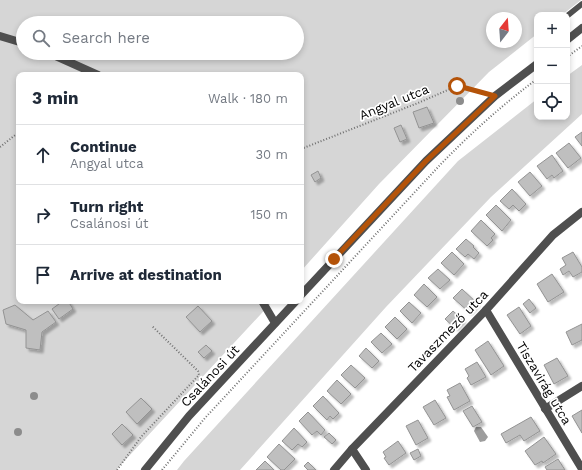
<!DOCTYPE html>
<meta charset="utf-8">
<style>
:root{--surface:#fff;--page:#f2f2f3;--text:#1f2937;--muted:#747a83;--line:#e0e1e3}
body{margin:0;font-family:"Work Sans",sans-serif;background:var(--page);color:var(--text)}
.controls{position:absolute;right:12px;top:12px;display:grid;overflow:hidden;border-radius:8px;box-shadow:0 2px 6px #0003}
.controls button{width:36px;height:36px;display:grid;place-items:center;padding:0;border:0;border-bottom:1px solid var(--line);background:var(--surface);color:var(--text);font:20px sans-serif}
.compass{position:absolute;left:486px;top:12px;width:36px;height:36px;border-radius:50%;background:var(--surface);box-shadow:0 2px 6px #0003;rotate:17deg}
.stop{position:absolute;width:12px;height:12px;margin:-9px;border:3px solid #b45309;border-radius:50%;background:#fff}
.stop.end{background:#b45309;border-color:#fff;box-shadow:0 1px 4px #0008}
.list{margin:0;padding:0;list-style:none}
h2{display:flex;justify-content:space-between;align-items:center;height:52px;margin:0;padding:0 16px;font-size:17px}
h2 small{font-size:13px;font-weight:400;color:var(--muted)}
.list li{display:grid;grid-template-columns:26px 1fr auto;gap:12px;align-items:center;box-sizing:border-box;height:60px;padding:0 16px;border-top:1px solid var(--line)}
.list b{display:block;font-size:15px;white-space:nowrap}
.list p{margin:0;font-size:13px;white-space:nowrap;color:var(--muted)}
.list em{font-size:13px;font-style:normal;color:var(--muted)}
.icon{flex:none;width:22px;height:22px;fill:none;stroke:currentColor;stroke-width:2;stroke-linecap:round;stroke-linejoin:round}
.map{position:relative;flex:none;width:582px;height:470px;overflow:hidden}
.search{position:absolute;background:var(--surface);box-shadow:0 2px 6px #0003;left:16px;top:16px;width:288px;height:44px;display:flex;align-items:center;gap:10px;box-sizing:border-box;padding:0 14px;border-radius:22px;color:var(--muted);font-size:15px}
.panel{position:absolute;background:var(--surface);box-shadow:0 2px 6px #0003;left:16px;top:72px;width:288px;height:232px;border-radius:8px}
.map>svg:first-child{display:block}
.green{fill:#d6d6d6;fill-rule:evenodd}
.water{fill:#9d9d9d}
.building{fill:#bfbfbf;stroke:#939393;filter:url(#shadow)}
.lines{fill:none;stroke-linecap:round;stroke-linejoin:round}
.path{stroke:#717171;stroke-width:2;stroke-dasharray:1 2;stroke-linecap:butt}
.service{stroke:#4f4f4f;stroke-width:5.5}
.minor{stroke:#4f4f4f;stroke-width:8}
.tertiary{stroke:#4f4f4f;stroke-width:8}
.tree{fill:#8c8c8c}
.route{stroke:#b45309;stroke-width:5}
.labels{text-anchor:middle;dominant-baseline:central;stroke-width:3.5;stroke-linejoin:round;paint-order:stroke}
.street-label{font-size:13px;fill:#000;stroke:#fff}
</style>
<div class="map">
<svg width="582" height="470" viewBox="0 0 582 470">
<defs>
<filter id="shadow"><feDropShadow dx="3" dy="3" stdDeviation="1" flood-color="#0004"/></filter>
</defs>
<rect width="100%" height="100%" fill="#fff"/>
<g class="green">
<path d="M0,0H581L562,15H537V34L489,72L379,184L301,271V75H19V301H273L116,470H0ZM492,18H516V42H492ZM23,23H297V53H23Z"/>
<path d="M582,65V114L491,197L386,307L240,470H177L184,461L458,161L537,99V117H567V76Z"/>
</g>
<path class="water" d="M476,427H481L488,437L485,441L480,442L474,431Z"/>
<g class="building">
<path d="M427,107L434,123L419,128L413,112Z"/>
<path d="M401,125L407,139L400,142L394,128Z"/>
<path d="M582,132V146L575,137Z"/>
<path d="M569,143L581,158L568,168L556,153Z"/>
<path d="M552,155L563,171L554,178L552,175L547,179L537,166Z"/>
<path d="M318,171L321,178L315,182L311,175Z"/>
<path d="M530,172L542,186L530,196L518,182Z"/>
<path d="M512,189L526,204L519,211L513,205L509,209L500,201Z"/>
<path d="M496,205L511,220L502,231L486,215Z"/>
<path d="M481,220L495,234L491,238L493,240L487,246L471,231Z"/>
<path d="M466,239L474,246L473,247L479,253L474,259L468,254L465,257L456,249Z"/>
<path d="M452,252L464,264L454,275L441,263Z"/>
<path d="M573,252L582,267V272L573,277L569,271L563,275L560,269L566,265L562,258Z"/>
<path d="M438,269L450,280L440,289L428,278Z"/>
<path d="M552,274L564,292L548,302L537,284Z"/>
<path d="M424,284L437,297L427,307L414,295Z"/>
<path d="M462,289L477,303L469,312L453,298Z"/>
<path d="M529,299L536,308L530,313L523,304Z"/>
<path d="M63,301H68L73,309L59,319L52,309Z"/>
<path d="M409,302L421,313L412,323L400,311Z"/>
<path d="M15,305L33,320L48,311L56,322L42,332L40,350L26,348V330L6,324L3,310Z"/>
<path d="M198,306L212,321L200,332L186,317Z"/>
<path d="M519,307L531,326L520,334L507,315Z"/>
<path d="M453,311L463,320L455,328L445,319Z"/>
<path d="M395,317L407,329L397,339L385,327Z"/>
<path d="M582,324V340L572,345L566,332Z"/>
<path d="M381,333L392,344L382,353L371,342Z"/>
<path d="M488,341L504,366L491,375L475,350Z"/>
<path d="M206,345L212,351L204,358L198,352Z"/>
<path d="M366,348L379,361L372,368L359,356Z"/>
<path d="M557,358L568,376L554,384L544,365Z"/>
<path d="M477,362L486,377L471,385L467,378L469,376L465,369Z"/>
<path d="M351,365L365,378L355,388L341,375Z"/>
<path d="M337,380L351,394L341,404L327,391Z"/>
<path d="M460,383L470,401L454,410L447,397L450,396L447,390Z"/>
<path d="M323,396L339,413L333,419L330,416L327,420L313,406Z"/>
<path d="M141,398L152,409L137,424L126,412Z"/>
<path d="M435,400L446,418L434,425L423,407Z"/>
<path d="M472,406L482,422L473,427L463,411Z"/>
<path d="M582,410V433L572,416Z"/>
<path d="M308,412L325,430L321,435L317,431L312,435L299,421Z"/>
<path d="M531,417L540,431L524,441L520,435L506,443L501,434Z"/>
<path d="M418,420L428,438L416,445L406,426Z"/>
<path d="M122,424L133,435L122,445L112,434Z"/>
<path d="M294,428L307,442L302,447L298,444L292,450L282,441Z"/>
<path d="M329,433L336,440L332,444L324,437Z"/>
<path d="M544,437L556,454L543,463L542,461L535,465L525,451Z"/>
<path d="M398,441L406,453L389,465L384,458L386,457L383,452Z"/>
<path d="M279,444L295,459L284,470H281L267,457Z"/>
<path d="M418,449L421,456L414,460L410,453Z"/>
<path d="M558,459L565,470H547L545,467Z"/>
<path d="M265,461L274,470H256Z"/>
<path d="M308,462L316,470H308L304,466Z"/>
</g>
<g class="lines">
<g class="path">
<path d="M567,57L582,46"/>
<path d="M0,147L19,132"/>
<path d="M301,149L418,103L457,86L462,87L485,93"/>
<path d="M117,470L141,437L199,375L198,371L152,326"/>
<path d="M162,470L205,418L440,165C470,134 502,105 537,79"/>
</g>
<path class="service" d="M567,16L582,4"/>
<g class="minor">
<path d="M0,36L23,43"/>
<path d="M49,53L98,75"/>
<path d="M262,301L275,323"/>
<path d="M486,310L582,469"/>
<path d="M545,409L582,386"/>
<path d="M352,449L366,470"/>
<path d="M334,470L352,449L486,310L553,235L582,212"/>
</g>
<g class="tertiary">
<path d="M567,40L582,28"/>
<path d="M301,295L426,161L495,96L537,64"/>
<path d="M145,470L189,416L296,301"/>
</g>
</g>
<g class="tree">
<circle cx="460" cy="101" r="4"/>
<circle cx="34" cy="396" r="4"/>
<circle cx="18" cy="432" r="4"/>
</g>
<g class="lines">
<path class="route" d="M334,259L426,161L495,96L462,87L457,86"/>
</g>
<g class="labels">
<g class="street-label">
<text transform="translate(394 102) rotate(-22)">Angyal utca</text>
<text transform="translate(448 331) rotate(-46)">Tavaszmező utca</text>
<text transform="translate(210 376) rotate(-47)">Csalánosi út</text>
<text transform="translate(544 383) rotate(59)">Tiszavirág utca</text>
</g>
</g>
</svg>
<div class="controls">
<button>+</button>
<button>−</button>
<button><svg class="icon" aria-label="locate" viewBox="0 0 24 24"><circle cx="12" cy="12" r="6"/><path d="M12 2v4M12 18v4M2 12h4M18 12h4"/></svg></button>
</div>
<svg class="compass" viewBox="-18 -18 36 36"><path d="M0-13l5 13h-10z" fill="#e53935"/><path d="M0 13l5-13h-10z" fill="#747a83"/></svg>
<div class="stop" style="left:457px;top:86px"></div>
<div class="stop end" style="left:334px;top:259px"></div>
<div class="search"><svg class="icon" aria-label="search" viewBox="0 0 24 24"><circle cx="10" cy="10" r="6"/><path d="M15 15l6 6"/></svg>Search here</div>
<section class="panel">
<h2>3 min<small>Walk · 180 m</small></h2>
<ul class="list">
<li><svg class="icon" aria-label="ahead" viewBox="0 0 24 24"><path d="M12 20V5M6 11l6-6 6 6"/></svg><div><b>Continue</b><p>Angyal utca</p></div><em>30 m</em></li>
<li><svg class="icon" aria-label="right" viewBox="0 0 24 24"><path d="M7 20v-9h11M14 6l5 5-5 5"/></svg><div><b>Turn right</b><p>Csalánosi út</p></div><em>150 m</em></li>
<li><svg class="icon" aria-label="arrive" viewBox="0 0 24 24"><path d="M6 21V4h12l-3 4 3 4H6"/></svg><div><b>Arrive at destination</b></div></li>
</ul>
</section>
</div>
